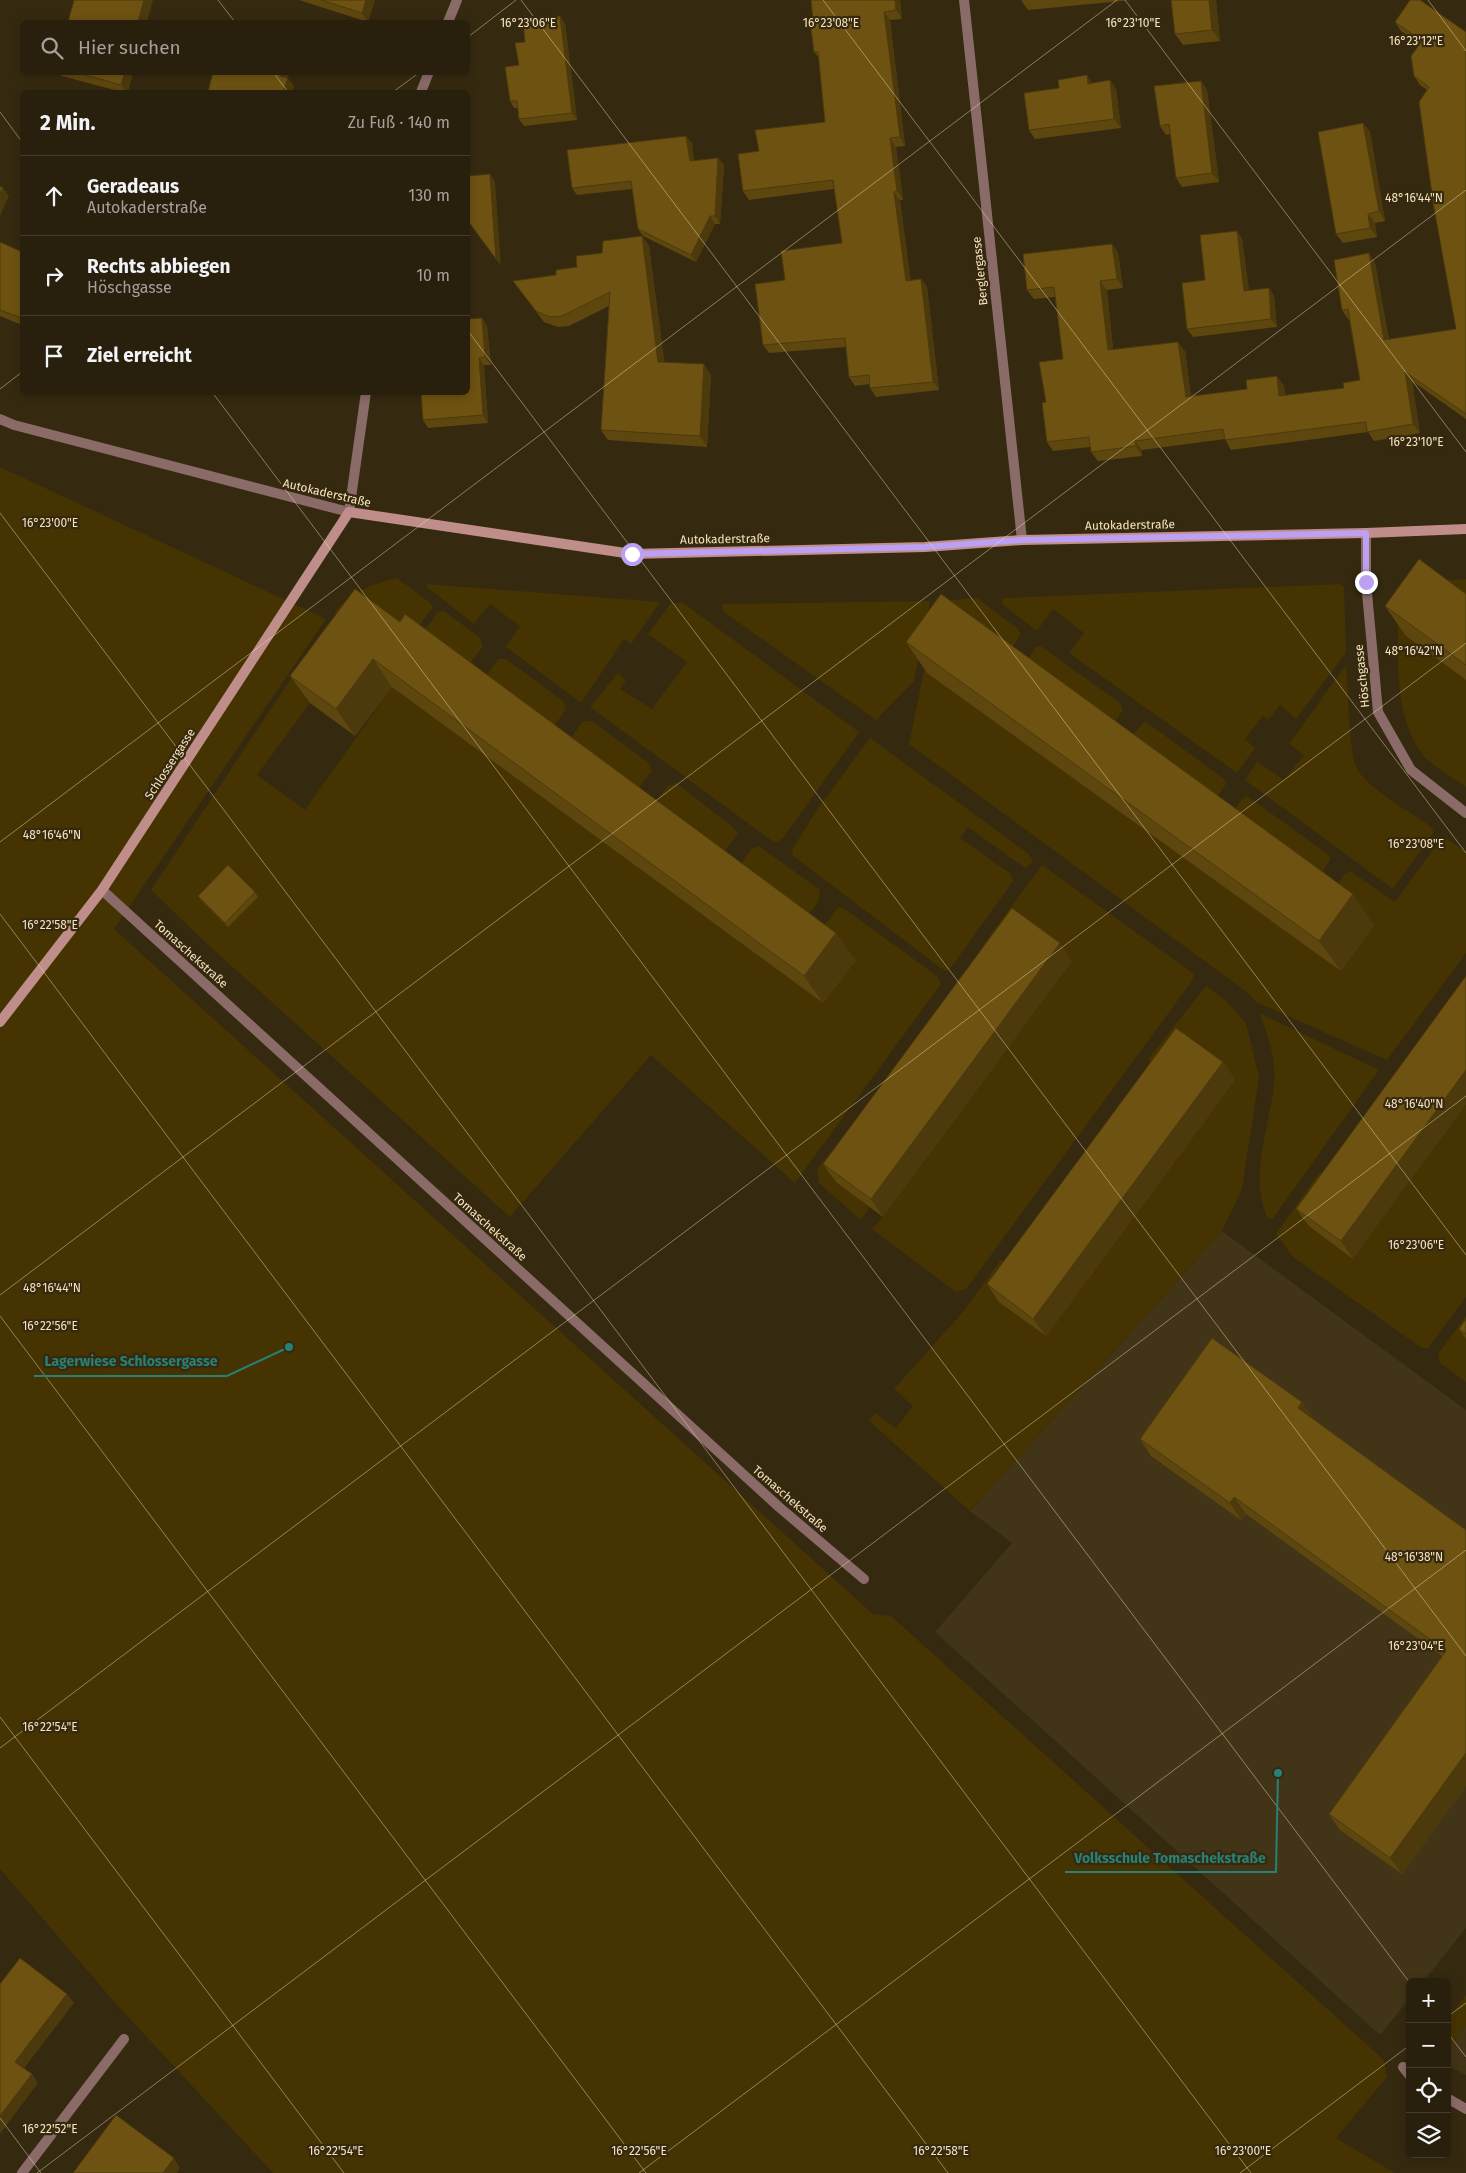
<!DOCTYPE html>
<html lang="de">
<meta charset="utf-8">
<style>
:root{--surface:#281f0c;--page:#302715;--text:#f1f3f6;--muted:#a5a29d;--line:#443d2d}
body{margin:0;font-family:"Fira Sans",sans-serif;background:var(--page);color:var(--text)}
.controls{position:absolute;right:15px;bottom:15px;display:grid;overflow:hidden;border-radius:8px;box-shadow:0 2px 8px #0003}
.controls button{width:45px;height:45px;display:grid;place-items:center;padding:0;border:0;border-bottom:1px solid var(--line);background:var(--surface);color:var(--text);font:25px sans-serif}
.stop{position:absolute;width:15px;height:15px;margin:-11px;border:4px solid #bca0f2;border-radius:50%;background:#fff}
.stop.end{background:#bca0f2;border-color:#fff;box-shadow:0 1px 5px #0008}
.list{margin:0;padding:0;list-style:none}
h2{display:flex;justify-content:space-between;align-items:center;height:65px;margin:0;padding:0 20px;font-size:21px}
h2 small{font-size:16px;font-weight:400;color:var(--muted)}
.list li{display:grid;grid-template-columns:32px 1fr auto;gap:15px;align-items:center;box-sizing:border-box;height:80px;padding:0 20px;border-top:1px solid var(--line)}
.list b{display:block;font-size:19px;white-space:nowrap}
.list p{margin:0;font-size:16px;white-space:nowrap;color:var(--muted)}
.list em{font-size:16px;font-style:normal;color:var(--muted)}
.icon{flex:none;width:28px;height:28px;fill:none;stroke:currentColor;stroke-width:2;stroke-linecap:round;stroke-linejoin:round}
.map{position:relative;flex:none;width:1466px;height:2173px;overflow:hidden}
.search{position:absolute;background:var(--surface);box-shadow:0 2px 8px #0003;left:20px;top:20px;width:450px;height:55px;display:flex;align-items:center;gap:12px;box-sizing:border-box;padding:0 18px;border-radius:8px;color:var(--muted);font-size:19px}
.panel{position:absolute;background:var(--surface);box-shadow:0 2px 8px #0003;left:20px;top:90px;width:450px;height:305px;border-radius:8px}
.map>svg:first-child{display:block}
.built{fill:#413417}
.green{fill:#463302}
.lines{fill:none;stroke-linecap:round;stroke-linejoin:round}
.street{stroke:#8a6b68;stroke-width:10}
.secondary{stroke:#c08e8a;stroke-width:10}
.wall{fill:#5e470f}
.shaded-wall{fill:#4c390c}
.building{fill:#6d5211;stroke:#4c390c}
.route{stroke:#bca0f2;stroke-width:6}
.ticks{fill:none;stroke:#f7e4be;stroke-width:1;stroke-opacity:0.45}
.labels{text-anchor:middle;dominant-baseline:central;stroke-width:4.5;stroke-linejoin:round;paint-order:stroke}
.street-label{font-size:12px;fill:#f7e4be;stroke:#352910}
.ticks-label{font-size:12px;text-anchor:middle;fill:#f7e4be;stroke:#352910;stroke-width:4.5;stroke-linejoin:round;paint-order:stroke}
.leader{fill:none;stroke:#268176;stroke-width:2}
.callout-dot{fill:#268176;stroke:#352910;stroke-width:2}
.callout-label{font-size:14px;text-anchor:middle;font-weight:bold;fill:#268176;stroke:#352910;stroke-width:4.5;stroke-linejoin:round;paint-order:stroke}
</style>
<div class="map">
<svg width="1466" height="2173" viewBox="0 0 1466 2173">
<rect width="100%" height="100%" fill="#352910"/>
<g class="built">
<path d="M1222,1231L1466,1410V1928L1423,1982H1410V1998L1380,2035L935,1632L1012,1543L970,1511Z"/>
<path d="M1466,2025V2075L1447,2065V2051Z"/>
</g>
<g class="green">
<path d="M0,467L326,619L114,929L873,1614L891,1616L1384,2060L1387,2077L1336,2138L1395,2173H273L118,2006L0,1869Z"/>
<path d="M397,578L429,602L433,607L408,640L362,632L335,612C350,592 372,584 397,578Z"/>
<path d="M1466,579V608L1406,636L1466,680V787C1454,778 1432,766 1423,755C1389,711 1399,635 1400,583Z"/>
<path d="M426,584L660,602L631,644L624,639L581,703L506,647L520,626L490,604L474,624L428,588Z"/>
<path d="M1340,584L1344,587L1346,653L1296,719L1280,705L1268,720L1263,716L1245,739L1255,748L1237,773L1069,653L1084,633L1053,609L1037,631L1002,604L1003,598Z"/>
<path d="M977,598L1018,629L1021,634L1007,656L1331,894L1344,875L1350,871L1395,902L1437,844L1445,838L1466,852V953L1387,1060L1256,1002L1248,993L909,744L938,601Z"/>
<path d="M930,601L914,681L876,720L724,612L722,604Z"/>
<path d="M671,603H683L859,732L783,838L775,843L590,707L618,673L626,680L620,689L652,709L687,662L648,634Z"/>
<path d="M444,611L479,637L483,646L464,671L414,645L438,612Z"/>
<path d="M327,624L354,643L257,775L305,810L392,687L819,934L838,907L845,909L937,976L941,984L795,1183L651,1055L510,1217L204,941L151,890Z"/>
<path d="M1037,646L1042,647L1120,703L1123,710L1109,731L1022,668Z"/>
<path d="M498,659H506L563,701L566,709L549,734L481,683Z"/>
<path d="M1346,665C1348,684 1349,756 1357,769C1370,790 1409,811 1430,826L1434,832L1393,889L1245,780L1257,762L1284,780L1304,755L1289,744Z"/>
<path d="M583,721H592L649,763L652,771L633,795L565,746Z"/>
<path d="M1145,721L1224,779L1226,784L1211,805L1125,743Z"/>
<path d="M870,738L1029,854L1033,862L1025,868L968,827L960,838L1011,874L1013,881L950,969L945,971L793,856L792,850L816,811Z"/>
<path d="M676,783L732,826L738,833L719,859L651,809L668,786Z"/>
<path d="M1247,796L1329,855L1330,860L1316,882L1228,818L1242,799Z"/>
<path d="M759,846L820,890L819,900L804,921L736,871L752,848Z"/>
<path d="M1042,865L1194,974L1192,981L966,1289L956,1292L872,1229L883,1217L1072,961L988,951L983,945Z"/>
<path d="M1206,986L1225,1000L1246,1023L1259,1077L1242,1189L1222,1231L970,1511L869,1421L875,1413L896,1428L913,1406L894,1389L962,1313L1000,1261L1013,1258L1150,1068L1149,1058Z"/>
<path d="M1259,1013L1379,1070L1273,1218L1268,1219C1248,1175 1270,1127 1274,1083C1276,1059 1268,1035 1259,1013Z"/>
<path d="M1466,1105V1297L1428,1348H1422L1293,1257L1276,1234L1319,1173L1327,1172L1353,1259Z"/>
<path d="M848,1137L870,1206L861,1220L819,1183L817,1169L841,1139Z"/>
<path d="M1466,1316V1382L1440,1363L1438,1354Z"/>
<path d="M1466,1995V2025L1447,2051V2021Z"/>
</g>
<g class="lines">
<g class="street">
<path d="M964,0L1022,540"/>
<path d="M448,22L457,0"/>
<path d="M421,92L429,72"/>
<path d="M0,419L14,425L349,512L366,392"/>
<path d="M1366,533V582L1378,712L1411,770L1466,813"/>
<path d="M102,890L779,1507L864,1579"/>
<path d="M1403,2067L1410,2076"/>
<path d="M1447,2098L1466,2109"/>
<path d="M22,2173L124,2039"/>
</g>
<path class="secondary" d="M0,1022L102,890L349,512L632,554L925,547L1022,540L1366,533L1466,529"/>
</g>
<g class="wall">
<path d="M299,0H375L368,22Z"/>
<path d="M900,0L902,19L890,20L905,146L896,147L903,200H900L910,280L921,279L927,287L939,390L876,397L870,388V384L855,386L849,377L846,347L769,353L763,345L785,280L842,243L834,189L749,200L743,191L759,151L825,122L819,58L814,52L813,21Z"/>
<path d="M1021,0H1132L1028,10Z"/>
<path d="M1216,0L1220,41L1183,45L1175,34Z"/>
<path d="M1395,22L1466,32V419L1412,381L1420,433L1374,441L1368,432L1231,450L1225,439L1142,450V456L1098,461L1091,452L1090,447L1053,451L1047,442L1046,402L1063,359L1055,297L1034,299L1027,290L1112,244L1118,253L1123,288L1107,290L1113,350L1185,351L1191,396L1284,386L1285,396L1344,388L1360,380L1349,319H1348L1342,310L1375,263L1389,340L1456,329L1427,90L1420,85L1414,76L1420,44L1401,31Z"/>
<path d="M565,23L577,120L524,126L519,119L518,108H514L510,101L525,42Z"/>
<path d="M59,72H133L128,92H122L62,76Z"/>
<path d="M1110,80L1116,89L1121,128L1035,139L1029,130L1092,83Z"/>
<path d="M1201,81L1207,90L1219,182L1182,187L1176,178L1170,134L1166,135L1160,126Z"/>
<path d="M1363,123L1370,132L1385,221L1375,223L1377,237L1343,243L1336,234Z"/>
<path d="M692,143L694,161L718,158L724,165L720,224H715L696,262L643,236L638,229L632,189L577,195L572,188Z"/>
<path d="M1237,231L1242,239L1249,291L1269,288L1274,296L1277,327L1193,337L1187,329L1205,280Z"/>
<path d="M642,236L649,246L664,362L711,375L707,447L608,440L601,430L609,306L569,326L558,327L544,322L513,281L556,275L577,267L602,253Z"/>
<path d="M0,242L22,252V325L0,316Z"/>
<path d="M482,318L487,326L491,365H484L488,423L428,428L423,420Z"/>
<path d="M355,589L856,960L823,1003L392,687L355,736L310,703L290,676Z"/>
<path d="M1466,594V680L1406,636L1385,606Z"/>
<path d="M906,642L1374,925L1341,971L927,673Z"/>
<path d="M255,892L258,897L228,927L201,900L198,896Z"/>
<path d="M1072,961L883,1217L836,1182L823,1164Z"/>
<path d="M1466,976L1353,1259L1309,1226L1296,1209Z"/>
<path d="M1223,1062L1235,1080L1046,1336L999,1302L987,1284Z"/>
<path d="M1466,1319V1339L1459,1329Z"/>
<path d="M1302,1402L1314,1419L1313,1420L1466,1530V1786L1402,1874L1340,1830L1329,1814L1442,1656L1246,1514L1241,1520L1151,1456L1140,1439Z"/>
</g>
<g class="shaded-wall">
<path d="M144,0H153L147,22H138Z"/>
<path d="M366,0H375L368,22L362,13Z"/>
<path d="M895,0H900L902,19L896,10Z"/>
<path d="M1209,0H1216L1220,41L1212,30Z"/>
<path d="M884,12L890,20L905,146L900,137Z"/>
<path d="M560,16L565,23L577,120L572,113Z"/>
<path d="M125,72H133L128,92H127L121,85Z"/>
<path d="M281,72H289L288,78L294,86L292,92H283L280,76Z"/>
<path d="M1087,75L1093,85L1088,84Z"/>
<path d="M1110,80L1116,89L1121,128L1114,119Z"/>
<path d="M1201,81L1207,90L1219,182L1212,173Z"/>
<path d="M1363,123L1370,132L1385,221L1379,211Z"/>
<path d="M686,136L692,143L695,169L690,161Z"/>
<path d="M890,138L896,147L903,200L897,191Z"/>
<path d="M718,158L724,165L720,224L715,216Z"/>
<path d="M490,174L495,182L501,266L496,259Z"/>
<path d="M3,188L9,196L0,216V194Z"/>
<path d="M894,192L900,200L912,289L906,281Z"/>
<path d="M1368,214L1375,223L1377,237L1370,228Z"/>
<path d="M710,216L715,224L696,262L691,255Z"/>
<path d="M1237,231L1242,239L1250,299L1244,291Z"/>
<path d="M642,236L649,246L666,372L658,362Z"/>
<path d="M1112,244L1118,253L1123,288L1117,279Z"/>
<path d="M1369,253L1375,263L1390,349L1384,340Z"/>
<path d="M921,279L927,287L939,390L933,382Z"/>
<path d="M1100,281L1107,290L1114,359L1108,350Z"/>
<path d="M1269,288L1274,296L1277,327L1271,319Z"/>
<path d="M482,318L487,326L491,365L485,357Z"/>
<path d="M1178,342L1185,351L1192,406L1186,397Z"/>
<path d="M479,358L484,365L488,423L483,415Z"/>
<path d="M704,364L711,375L707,447L700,436Z"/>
<path d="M1405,372L1412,381L1420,433L1413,424Z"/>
<path d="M1277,376L1284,386L1286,405L1279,396Z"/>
<path d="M1135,441L1142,450V456L1136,446Z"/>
<path d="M373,659L392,687L355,736L336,709Z"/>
<path d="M1353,894L1374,925L1341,971L1319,941Z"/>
<path d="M836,933L856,960L823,1003L804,976Z"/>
<path d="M1060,943L1072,961L883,1217L871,1199Z"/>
<path d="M1223,1062L1235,1080L1046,1336L1033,1319Z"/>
<path d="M1466,1070V1105L1353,1259L1341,1241Z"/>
<path d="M1302,1402L1314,1419L1309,1425L1298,1408Z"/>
<path d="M1234,1497L1246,1514L1241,1520L1230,1503Z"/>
<path d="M1466,1753V1786L1402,1874L1390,1858Z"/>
<path d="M67,1994L74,2003L22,2071L15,2062Z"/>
<path d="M32,2074L38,2083L0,2134V2116Z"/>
<path d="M174,2158L180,2168L177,2173H163Z"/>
</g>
<g class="building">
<path d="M74,0H144L138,22H68Z"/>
<path d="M321,0H366L362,13Z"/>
<path d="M811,0H895L896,10L884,12L900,137L890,138L897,191L894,192L906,281L921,279L933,382L870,388L869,375L849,377L845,338L763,345L755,284L785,280L781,251L842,243L833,180L743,191L738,154L759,151L755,130L825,122L818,52H814L810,21H813Z"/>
<path d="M1171,0H1209L1212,30L1175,34Z"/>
<path d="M1410,0H1420L1466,32V414L1405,372L1413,424L1367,432L1366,422L1225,440L1223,429L1135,441L1136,446L1091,452L1089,437L1047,442L1042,403L1046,402L1039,362L1063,359L1054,287L1027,290L1023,254L1112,244L1117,279L1100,281L1108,350L1178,342L1186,397L1247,389L1246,380L1277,376L1279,396L1344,388L1343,383L1360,380L1348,309L1342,310L1334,260L1369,253L1384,340L1456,329L1434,208L1419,102L1429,87L1414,76L1411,56L1422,41L1395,22Z"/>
<path d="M560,16L572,113L519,119L517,101H510L505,67L519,65L515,43L525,42L523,20Z"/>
<path d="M75,72H125L121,85Z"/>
<path d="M213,72H281L280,76L288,78L283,92H208Z"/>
<path d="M1087,75L1088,84L1110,80L1114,119L1029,130L1024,93L1059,88L1058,80Z"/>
<path d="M1201,81L1212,173L1176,178L1169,124L1160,126L1154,86Z"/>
<path d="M1363,123L1379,211L1368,214L1370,228L1336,234L1318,132Z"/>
<path d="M686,136L690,161L718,158L715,216H710L691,255L638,229L631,181L572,188L567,150Z"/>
<path d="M490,174L496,259L468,221V176Z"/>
<path d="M0,186L3,188L0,194Z"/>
<path d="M1237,231L1244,291L1269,288L1271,319L1187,329L1182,283L1205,280L1200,235Z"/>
<path d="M642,236L658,362L704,364L700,436L601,430L610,292L562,316L550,317L536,311L513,281L556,275V270L577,267L576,256L602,253L603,241Z"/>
<path d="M0,242L22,252V318L0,310Z"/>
<path d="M482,318L485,357L479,358L483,415L423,420L421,392H468V319Z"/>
<path d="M1419,559L1466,594V665L1385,606Z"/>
<path d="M355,589L400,622L405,614L836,933L804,976L373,659L336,709L290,676Z"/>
<path d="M941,594L1353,894L1319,941L906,642Z"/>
<path d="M228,865L255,892L225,923L198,896Z"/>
<path d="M1012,908L1060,943L871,1199L823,1164Z"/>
<path d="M1466,976V1070L1341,1241L1296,1209Z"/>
<path d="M1176,1028L1223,1062L1033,1319L987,1284Z"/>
<path d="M1466,1319V1334L1459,1329Z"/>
<path d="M1212,1338L1302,1402L1298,1408L1466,1530V1753L1390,1858L1329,1814L1446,1651L1234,1497L1230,1503L1140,1439Z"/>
<path d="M20,1958L67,1994L15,2062L32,2074L0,2116V1984Z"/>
<path d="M116,2115L174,2158L163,2173H73Z"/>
</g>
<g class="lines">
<path class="route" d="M632,554L925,547L1022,540L1366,533V582"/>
</g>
<path class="ticks" d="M218,0L235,22M521,0L1466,1255M823,0L1466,853M1125,0L1466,452M1428,0L1466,51M468,37L516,0M273,72L288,92M393,92L420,72M0,112L22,142M468,331L1466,1656M0,389L22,372M212,392L1410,1983M0,513L1251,2173M0,842L1117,0M0,914L948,2173M0,1295L1466,190M0,1316L646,2173M0,1717L344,2173M0,1748L1466,643M1447,2017L1466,2003M1447,2032L1466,2057M0,2118L41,2173M37,2173L1466,1096M639,2173L1466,1550M1240,2173L1410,2045"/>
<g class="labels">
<g class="street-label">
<text transform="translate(980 271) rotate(-96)">Berglergasse</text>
<text transform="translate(327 493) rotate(13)">Autokaderstraße</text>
<text transform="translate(1130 525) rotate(-1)">Autokaderstraße</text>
<text transform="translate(725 539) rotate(-1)">Autokaderstraße</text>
<text transform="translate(1362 676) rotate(-96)">Höschgasse</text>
<text transform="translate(170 764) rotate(-57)">Schlossergasse</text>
<text transform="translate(191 954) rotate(42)">Tomaschekstraße</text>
<text transform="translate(490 1227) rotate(42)">Tomaschekstraße</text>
<text transform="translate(790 1499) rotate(41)">Tomaschekstraße</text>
</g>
</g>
<g class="ticks-label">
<text x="528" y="27">16°23'06"E</text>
<text x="831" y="27">16°23'08"E</text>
<text x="1133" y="27">16°23'10"E</text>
<text x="1416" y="45">16°23'12"E</text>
<text x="1414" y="202">48°16'44"N</text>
<text x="1416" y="446">16°23'10"E</text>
<text x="50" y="527">16°23'00"E</text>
<text x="1414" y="655">48°16'42"N</text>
<text x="52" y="839">48°16'46"N</text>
<text x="1416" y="848">16°23'08"E</text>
<text x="50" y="929">16°22'58"E</text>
<text x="1414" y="1108">48°16'40"N</text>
<text x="1416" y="1249">16°23'06"E</text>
<text x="52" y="1292">48°16'44"N</text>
<text x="50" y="1330">16°22'56"E</text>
<text x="1414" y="1561">48°16'38"N</text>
<text x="1416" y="1650">16°23'04"E</text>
<text x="50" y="1731">16°22'54"E</text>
<text x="50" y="2133">16°22'52"E</text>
<text x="336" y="2155">16°22'54"E</text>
<text x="639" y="2155">16°22'56"E</text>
<text x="941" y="2155">16°22'58"E</text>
<text x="1243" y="2155">16°23'00"E</text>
</g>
<path class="leader" d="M289 1347L227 1376H34M1278 1773L1276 1872H1065"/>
<g class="callout-dot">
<circle cx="289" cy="1347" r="5"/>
<circle cx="1278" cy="1773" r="5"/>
</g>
<g class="callout-label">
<text x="131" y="1366">Lagerwiese Schlossergasse</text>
<text x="1170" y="1863">Volksschule Tomaschekstraße</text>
</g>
</svg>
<div class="controls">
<button>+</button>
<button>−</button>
<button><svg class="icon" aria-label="locate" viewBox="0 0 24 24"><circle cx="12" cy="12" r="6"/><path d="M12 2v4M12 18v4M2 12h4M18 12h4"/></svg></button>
<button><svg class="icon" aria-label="layers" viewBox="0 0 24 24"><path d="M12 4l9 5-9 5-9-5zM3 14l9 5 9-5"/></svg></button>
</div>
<div class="stop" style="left:632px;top:554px"></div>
<div class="stop end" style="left:1366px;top:582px"></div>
<div class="search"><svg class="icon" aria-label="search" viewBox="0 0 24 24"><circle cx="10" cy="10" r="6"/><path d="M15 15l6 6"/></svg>Hier suchen</div>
<section class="panel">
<h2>2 Min.<small>Zu Fuß · 140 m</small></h2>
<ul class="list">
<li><svg class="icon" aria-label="ahead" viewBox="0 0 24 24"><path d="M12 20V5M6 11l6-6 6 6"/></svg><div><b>Geradeaus</b><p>Autokaderstraße</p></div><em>130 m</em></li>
<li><svg class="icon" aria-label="right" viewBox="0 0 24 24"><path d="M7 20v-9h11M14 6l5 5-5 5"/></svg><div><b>Rechts abbiegen</b><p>Höschgasse</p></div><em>10 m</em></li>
<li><svg class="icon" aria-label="arrive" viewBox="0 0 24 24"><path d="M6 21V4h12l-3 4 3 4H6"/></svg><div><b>Ziel erreicht</b></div></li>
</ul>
</section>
</div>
